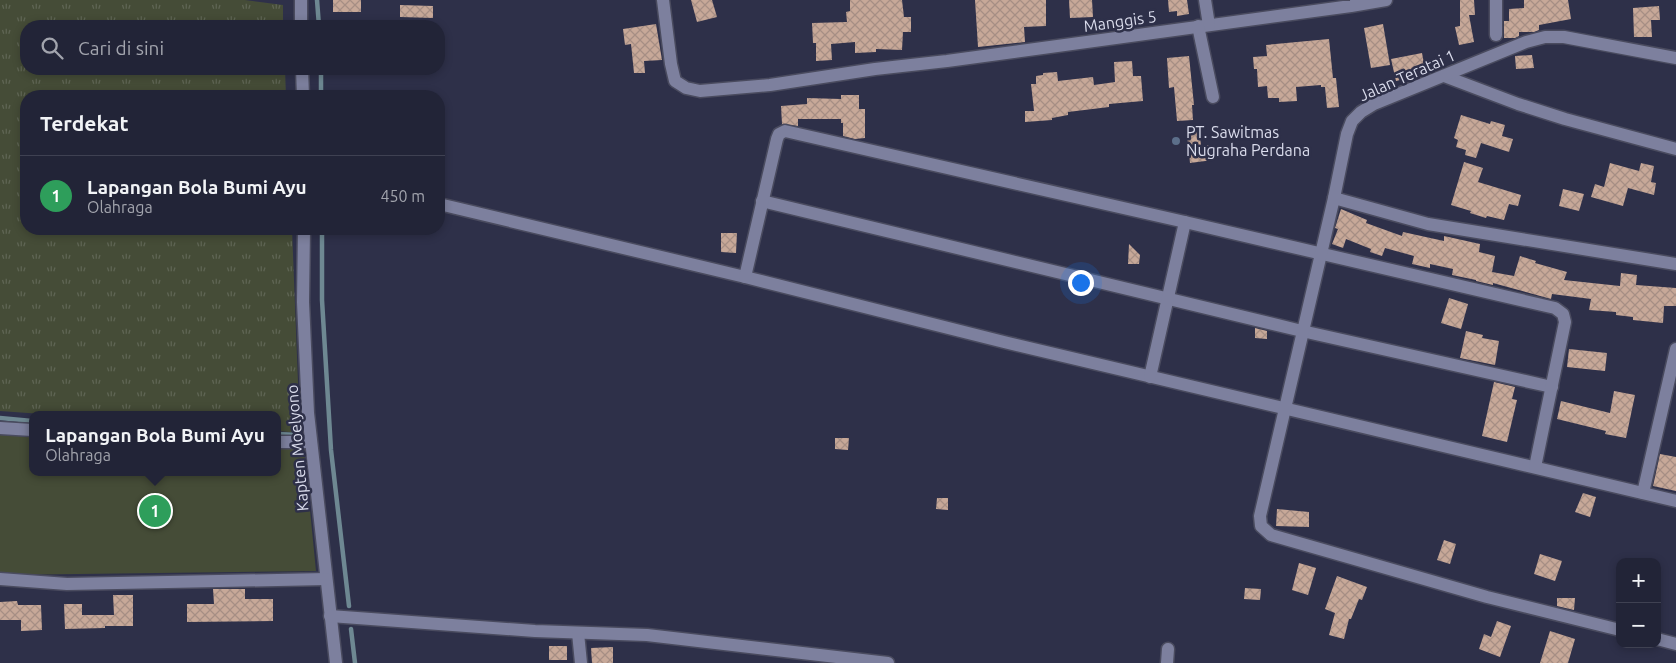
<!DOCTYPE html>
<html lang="id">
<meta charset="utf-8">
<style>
:root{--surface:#222437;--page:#2a2c3f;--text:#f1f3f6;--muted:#a2a4ad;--line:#3f4152;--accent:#8ece43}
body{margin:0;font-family:Ubuntu,sans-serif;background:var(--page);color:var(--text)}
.controls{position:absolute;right:15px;bottom:15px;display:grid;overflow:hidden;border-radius:10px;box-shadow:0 2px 8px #0003}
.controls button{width:45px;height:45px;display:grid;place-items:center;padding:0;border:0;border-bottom:1px solid var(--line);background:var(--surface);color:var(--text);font:25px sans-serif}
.you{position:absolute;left:1080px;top:282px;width:18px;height:18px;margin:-12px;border:4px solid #fff;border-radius:50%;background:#1a73e8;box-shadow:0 0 0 8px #1a73e833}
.badge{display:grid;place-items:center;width:32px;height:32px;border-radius:50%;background:var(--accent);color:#fff;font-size:16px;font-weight:700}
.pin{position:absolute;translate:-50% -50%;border:2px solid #fff;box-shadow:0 1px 5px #0006}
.popup{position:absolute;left:29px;top:411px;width:252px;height:65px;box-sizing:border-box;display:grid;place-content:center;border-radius:10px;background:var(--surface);filter:drop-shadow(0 1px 4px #0005);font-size:16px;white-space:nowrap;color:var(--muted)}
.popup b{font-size:19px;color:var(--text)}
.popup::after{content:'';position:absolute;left:50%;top:100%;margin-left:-10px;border:10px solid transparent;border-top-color:var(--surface)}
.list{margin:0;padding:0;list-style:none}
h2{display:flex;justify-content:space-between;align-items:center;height:65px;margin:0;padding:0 20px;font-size:21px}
h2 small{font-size:16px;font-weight:400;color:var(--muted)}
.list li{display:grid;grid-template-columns:32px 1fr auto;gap:15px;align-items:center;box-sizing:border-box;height:80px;padding:0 20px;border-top:1px solid var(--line)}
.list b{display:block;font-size:19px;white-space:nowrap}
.list p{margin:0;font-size:16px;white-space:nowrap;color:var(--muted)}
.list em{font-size:16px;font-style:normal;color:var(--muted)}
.icon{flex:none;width:28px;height:28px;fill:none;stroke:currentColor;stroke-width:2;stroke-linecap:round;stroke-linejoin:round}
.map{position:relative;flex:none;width:1676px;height:663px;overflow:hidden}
.search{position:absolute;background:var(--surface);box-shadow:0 2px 8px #0003;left:20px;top:20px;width:425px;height:55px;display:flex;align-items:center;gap:12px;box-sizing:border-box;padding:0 18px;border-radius:20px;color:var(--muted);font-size:19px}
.panel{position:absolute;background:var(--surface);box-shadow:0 2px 8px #0003;left:20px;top:90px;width:425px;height:145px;border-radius:20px}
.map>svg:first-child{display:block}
.grass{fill:url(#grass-tufts)}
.pitch{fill:#454c37}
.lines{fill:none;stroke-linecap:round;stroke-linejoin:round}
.stream{stroke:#6e8892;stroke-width:4.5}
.building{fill:url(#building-cross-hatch)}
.minor-casing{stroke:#4a4b5f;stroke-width:15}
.minor{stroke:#7d809e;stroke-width:12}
.service-dot{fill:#5c6f8a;stroke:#2e3049;stroke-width:2}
.labels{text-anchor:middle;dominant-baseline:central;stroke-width:5;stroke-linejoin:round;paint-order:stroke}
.street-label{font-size:16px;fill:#dadcec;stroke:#2e3049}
.poi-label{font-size:16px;fill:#dadcec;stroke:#2e3049;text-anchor:start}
</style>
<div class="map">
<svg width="1676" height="663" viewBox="0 0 1676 663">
<defs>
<pattern id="grass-tufts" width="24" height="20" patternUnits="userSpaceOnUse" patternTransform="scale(1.25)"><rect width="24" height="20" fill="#454c37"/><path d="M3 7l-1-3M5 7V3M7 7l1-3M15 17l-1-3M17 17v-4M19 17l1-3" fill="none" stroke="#5f6554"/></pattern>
<pattern id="building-cross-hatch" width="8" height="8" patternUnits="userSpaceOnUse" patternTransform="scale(1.25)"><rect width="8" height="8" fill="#c7a898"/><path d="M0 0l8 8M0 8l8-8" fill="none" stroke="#a68e84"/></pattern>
</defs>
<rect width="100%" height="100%" fill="#2e3049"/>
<path class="grass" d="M0,0H245L283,5V26H26V69H285L286,96H26V229H292L300,433L278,431V415H56L0,411Z"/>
<path class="pitch" d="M0,434L32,437V472H278V449H304L316,571L0,575Z"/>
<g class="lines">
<g class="stream">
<path d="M317,0L319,26"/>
<path d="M321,69V96"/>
<path d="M322,229V300L331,450L349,606"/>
<path d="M0,418L32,421"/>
<path d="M278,434L297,435"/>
<path d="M351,629L355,663"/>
</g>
</g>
<g class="building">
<rect x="333" y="0" width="28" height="12"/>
<path d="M691,0H712L717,17L697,22Z"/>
<path d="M850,0H902L904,17H911V32H903L902,50L876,49V52L855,53V42L831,44L832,60L816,61V43H813L812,23L847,22L846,12L850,11Z"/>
<path d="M975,0H1046V26L1024,27L1025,42L978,47Z"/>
<path d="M1069,0H1092L1093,17L1070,18Z"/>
<path d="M1168,0H1187L1189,14L1177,16V11L1169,12Z"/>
<path d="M1460,0H1474L1475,15H1469L1474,42L1459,45L1455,27L1460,26Z"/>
<path d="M1524,0H1568L1571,19L1539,25V30L1534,32H1519V36L1515,38H1504V21H1509V9L1524,8Z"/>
<path d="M400,5L433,6V18L400,17Z"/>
<path d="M1659,6L1660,20H1651L1652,37H1634L1633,8Z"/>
<path d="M656,24L662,60L644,61L645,73H634L631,44L625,45L623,29Z"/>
<path d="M1383,24L1390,65L1371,68L1364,28Z"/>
<path d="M1329,39L1333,78H1336L1339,107L1327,108L1325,87H1321V85L1296,87L1297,101L1279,102V98H1268L1267,86L1258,87L1257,69H1254L1253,57L1267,56L1266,45Z"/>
<path d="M1422,53L1426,74L1396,81L1391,59Z"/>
<path d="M1532,55L1534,68L1516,69L1515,56Z"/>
<path d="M1189,56L1194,105H1192L1193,120L1177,121L1174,87L1169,88L1167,58Z"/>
<path d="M1132,61L1133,76H1141L1143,101L1109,104V107L1068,112V115L1052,118V120L1025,122V111H1034L1031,84H1036V76L1043,75V73L1057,72L1058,81L1093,77L1094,85L1115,82L1114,62Z"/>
<path d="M841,95H859V109H865V138L855,139L843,136V123H841V119H798V126L782,124L781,106L807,104V98L841,99Z"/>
<path d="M1461,115L1490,124L1491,121L1505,125L1502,136L1513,139L1509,152L1481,143L1476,158L1465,155L1466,150L1456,147L1458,140L1454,138Z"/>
<path d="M1199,126L1201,146L1212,145L1213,160L1190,163L1186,127Z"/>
<path d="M1464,162L1483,168L1478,182L1521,195L1518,206L1509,204L1504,220L1487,216L1486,218L1470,213L1471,211L1451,205Z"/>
<path d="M1610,163L1639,171L1641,163L1654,166L1651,182L1656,183L1654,195L1628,188L1623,206L1591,197L1595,184L1604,187Z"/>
<path d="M1563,189L1584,194L1579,211L1559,206Z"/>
<path d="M1341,209L1367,220L1366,223L1402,236L1403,232L1444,241V236L1480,244L1479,252L1495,256L1492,272L1514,276L1520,256L1536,261L1535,263L1567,272L1564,280L1620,286L1621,273L1637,275L1636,285L1676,288V306H1664L1663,323L1633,320V317L1616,315V312L1589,310L1591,299L1552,294L1551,299L1493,283V285L1476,281V280L1452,275L1453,269L1430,264V268L1412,264L1414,256L1385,248L1382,256L1370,252L1371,249L1346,239L1343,248L1332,244L1338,229L1335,228Z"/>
<path d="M721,233H737L736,253L721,252Z"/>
<path d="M1129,244L1140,255L1139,264H1128Z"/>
<path d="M1449,298L1468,304L1461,329L1441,323Z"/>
<path d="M1255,328L1267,331V339L1255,338Z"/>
<path d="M1466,331L1483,335L1482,338L1499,341L1495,365L1460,358Z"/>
<path d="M1569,349L1607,353L1605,371L1567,367Z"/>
<path d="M1494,382L1515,387L1512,399L1517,400L1507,442L1482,436Z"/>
<path d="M1614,391L1635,395L1626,438L1605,434L1606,431L1557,419L1561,401L1610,413Z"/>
<path d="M835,438H849L848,450L835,449Z"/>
<path d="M1660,454L1676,457V491L1653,486Z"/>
<path d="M1583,493L1596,497L1590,517L1575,512Z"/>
<path d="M937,498H948V510L936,509Z"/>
<path d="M1277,509L1309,512V527L1276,526Z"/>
<path d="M1444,540L1456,544L1450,564L1437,560Z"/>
<path d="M1540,554L1562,561L1555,581L1534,574Z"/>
<path d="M1299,563L1316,568L1308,595L1292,590Z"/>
<path d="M1337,576L1367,587L1362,600L1359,599L1351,619H1349L1344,639L1329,635L1335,613L1325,609Z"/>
<path d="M1245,588L1261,589L1260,600L1244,599Z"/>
<path d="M213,589H245V599H273V621L187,622V604H214Z"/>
<path d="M113,595H133V626H105V628L65,629L64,604H82V615H114Z"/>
<path d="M1557,598H1575L1574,610L1557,606Z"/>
<path d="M17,601L18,605H41L42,630L21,631V620H0V602Z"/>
<path d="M1497,621L1511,626L1500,657L1479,649L1484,634L1491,637Z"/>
<path d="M1550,631L1575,639L1568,663H1540Z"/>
<rect x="549" y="646" width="18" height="14"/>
<path d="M613,647V663H592L591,648Z"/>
</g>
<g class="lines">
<defs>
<g id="minor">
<path d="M301,0V26"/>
<path d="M663,0L671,64L675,81L686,88L700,91L770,85L875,69L947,61L1351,6L1386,0"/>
<path d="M1205,0L1209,25"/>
<path d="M1496,0V35"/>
<path d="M1198,26L1213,97"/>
<path d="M302,69L303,96"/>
<path d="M1444,76L1518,104L1565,119L1676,149"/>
<path d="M1334,198L1428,224L1676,264"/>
<path d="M762,201L1302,331L1552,387"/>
<path d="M439,204L745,277L1004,342L1676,501"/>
<path d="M304,229L303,302L308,413L336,663"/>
<path d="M745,277L777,139L779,134L785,131L1185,222L1555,308L1563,314L1565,322L1535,467"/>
<path d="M1150,377L1185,222"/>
<path d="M0,428L32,430"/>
<path d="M278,442H310"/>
<path d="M1643,493L1676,349"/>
<path d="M0,579L67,584L326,579"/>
<path d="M330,616L535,631L647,635L888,663"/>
<path d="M1620,630L1487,597L1271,535L1261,526L1260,516L1334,198L1347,134L1352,121L1361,112L1374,104L1526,42L1545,37H1564L1676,58"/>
<path d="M578,633L581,663"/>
<path d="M1657,639L1676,644"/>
<path d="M1167,663L1168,649"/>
</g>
</defs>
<use href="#minor" class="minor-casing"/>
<use href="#minor" class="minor"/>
</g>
<circle class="service-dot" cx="1176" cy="141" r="5"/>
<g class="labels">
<g class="street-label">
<text transform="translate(1120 21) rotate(-8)">Manggis 5</text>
<text transform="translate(1407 75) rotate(-24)">Jalan Teratai 1</text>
<text transform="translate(297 448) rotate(-95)">Kapten Moelyono</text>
</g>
<g class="poi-label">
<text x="1186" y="132">PT. Sawitmas<tspan x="1186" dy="18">Nugraha Perdana</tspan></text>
</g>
</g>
</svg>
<div class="controls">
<button>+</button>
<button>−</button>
</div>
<div class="you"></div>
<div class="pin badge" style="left:155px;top:511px;background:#2e9e5b">1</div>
<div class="popup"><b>Lapangan Bola Bumi Ayu</b>Olahraga</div>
<div class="search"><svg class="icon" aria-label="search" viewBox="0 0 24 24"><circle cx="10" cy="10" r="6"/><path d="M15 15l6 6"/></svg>Cari di sini</div>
<section class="panel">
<h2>Terdekat<small></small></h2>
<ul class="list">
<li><span class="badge" style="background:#2e9e5b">1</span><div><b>Lapangan Bola Bumi Ayu</b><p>Olahraga</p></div><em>450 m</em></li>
</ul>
</section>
</div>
